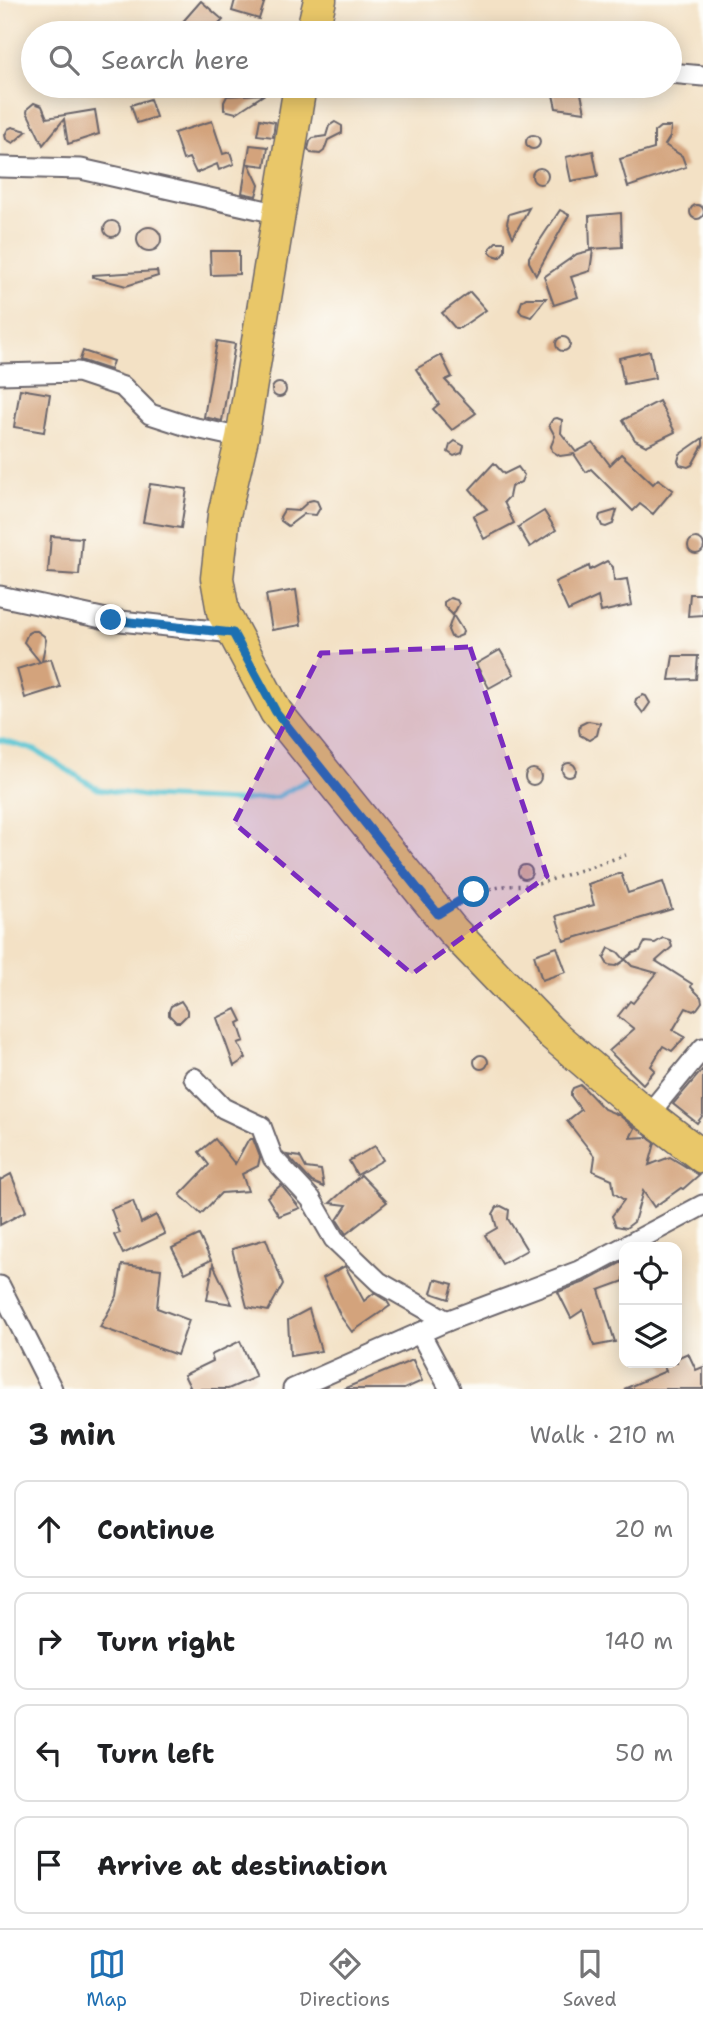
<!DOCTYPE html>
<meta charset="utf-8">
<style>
:root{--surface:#fff;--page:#f6f6f6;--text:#202124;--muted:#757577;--line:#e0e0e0;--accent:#1f6fb2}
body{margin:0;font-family:"Shantell Sans",sans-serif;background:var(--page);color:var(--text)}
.controls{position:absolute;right:21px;bottom:21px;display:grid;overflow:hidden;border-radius:14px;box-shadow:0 4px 18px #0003}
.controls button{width:63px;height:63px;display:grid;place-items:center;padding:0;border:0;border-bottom:2px solid var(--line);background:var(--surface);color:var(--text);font:35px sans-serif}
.stop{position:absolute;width:21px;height:21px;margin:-16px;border:5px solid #1f6fb2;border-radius:50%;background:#fff}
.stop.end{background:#1f6fb2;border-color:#fff;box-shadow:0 2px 7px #0008}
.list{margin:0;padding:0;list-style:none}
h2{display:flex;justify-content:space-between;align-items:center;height:91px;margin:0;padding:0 28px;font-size:30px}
h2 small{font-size:23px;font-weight:400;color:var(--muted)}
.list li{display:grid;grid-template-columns:46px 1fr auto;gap:21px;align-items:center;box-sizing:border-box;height:98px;margin:0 14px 14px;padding:0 14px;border:2px solid var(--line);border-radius:14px}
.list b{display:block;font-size:26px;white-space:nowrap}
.list em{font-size:23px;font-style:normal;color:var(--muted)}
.icon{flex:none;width:38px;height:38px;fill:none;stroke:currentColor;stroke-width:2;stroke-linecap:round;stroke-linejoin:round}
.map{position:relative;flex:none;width:703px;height:1389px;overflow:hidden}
.search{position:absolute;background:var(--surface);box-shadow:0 4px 18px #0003;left:21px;right:21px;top:21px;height:77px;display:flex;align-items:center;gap:18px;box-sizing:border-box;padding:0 24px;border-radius:38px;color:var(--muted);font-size:26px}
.sheet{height:539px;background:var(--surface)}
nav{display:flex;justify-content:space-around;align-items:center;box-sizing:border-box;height:98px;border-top:2px solid var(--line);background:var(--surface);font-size:19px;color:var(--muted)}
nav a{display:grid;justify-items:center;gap:4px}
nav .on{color:var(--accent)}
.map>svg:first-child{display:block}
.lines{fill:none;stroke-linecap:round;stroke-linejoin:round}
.stream{stroke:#58c4d2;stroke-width:5}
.building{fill:#d3a37c}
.minor-casing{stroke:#6b656b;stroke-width:23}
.primary-casing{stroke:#6b656b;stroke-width:35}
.path{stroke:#6b656b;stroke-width:3.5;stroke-dasharray:2 5;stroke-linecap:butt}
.minor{stroke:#fff;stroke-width:19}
.primary{stroke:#e9c769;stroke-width:32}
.route{stroke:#1f6fb2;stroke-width:9}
.marked{fill:#7b2cbf;fill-opacity:0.2;stroke:#7b2cbf;stroke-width:5;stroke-dasharray:14 9;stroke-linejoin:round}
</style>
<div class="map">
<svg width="703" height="1389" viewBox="0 0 703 1389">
<rect width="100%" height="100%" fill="#fdfcf7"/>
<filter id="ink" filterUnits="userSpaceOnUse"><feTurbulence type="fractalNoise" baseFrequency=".0143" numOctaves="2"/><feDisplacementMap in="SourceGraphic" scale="14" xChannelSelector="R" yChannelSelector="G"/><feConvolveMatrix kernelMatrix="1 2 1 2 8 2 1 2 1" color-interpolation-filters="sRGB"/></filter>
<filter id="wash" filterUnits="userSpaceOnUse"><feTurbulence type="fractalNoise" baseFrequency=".00686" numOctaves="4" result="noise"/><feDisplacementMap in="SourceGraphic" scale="28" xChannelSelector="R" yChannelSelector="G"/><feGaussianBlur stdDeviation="1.57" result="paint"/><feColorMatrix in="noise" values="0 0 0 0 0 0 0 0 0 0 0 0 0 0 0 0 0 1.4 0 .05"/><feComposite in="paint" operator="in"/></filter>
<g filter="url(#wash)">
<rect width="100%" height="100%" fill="#f3e1c5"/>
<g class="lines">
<path class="stream" d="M0,740L35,750L98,789L150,797L236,801L277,797L311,778"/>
</g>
<g id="blocks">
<g class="building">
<path d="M235,0H265L259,19L232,11Z"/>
<path d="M201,1L223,20L210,33H186L179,26Z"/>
<path d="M551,86L580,89L585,112L556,108Z"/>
<path d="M265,94L236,113L224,110V102L227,96Z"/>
<path d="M150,99L156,117L137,123L131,105Z"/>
<path d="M34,103L42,106L47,118L95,110L99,134L68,144L64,119L43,145L27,112L28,108Z"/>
<path d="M260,119L275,122L273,137L257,135Z"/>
<path d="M212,121L223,154L230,152L234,164L219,170L217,164L196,173L189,158L183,160L174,133Z"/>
<path d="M335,122L342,126V133L328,140L324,151L320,154L311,153L308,149L310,141L313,138L326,136L329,126Z"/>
<path d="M12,127L27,131L13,143L6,139L5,135L8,129Z"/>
<path d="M660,127H671L670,137L665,145L682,156L686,167L628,187L620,159L654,149V132Z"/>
<circle cx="533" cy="142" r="7"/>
<path d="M250,145L268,147L265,166L249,164L259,185L256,196L242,193Z"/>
<path d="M593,151L598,176L571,181L566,157Z"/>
<circle cx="540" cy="176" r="8"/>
<circle cx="697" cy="212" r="7"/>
<path d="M529,208L513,237L507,223L509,214Z"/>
<path d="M560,210L569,215L536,275L529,262V257Z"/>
<path d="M621,213L622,247L590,249L589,216Z"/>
<circle cx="112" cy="229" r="8"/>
<circle cx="149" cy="239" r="12"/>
<path d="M496,242H505V251L500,257L493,255L490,252V248Z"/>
<path d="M593,250L590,271L571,277L578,297L554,305L544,277L577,254Z"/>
<path d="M210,251H239V274L211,275Z"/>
<path d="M157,271L158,276L126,286L93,277V275Z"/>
<path d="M470,292L486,310L460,328H455L442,313Z"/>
<path d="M526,298H546L531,317L522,314L519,310L522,301Z"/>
<circle cx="563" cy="344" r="7"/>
<path d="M217,341L235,344L222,421L204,417Z"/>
<path d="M83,351L113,361L110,370L80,360Z"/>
<path d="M650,351L655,378L624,384L619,358Z"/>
<path d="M441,355L452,377L445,380L476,413L452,430L433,409L439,404L416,369Z"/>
<circle cx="279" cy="390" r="7"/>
<path d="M20,389L50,394L44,432L14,427Z"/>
<path d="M659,401L675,432L646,446L635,440L623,420Z"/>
<path d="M557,418L562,420L561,433L576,452L593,443L610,465L621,454L653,484L658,479L673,490L653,514L640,504L633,511L591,469L586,472L574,454L560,456L552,451L551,446L555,436L549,425L553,419Z"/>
<path d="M703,438V445L692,465L688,467L680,465L678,461L680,454Z"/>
<path d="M455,441L464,446L462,453L454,456L448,452L450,445Z"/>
<path d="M494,463L504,474L518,467L524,475L521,482L511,487L509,497L504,502L514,523L484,539L473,516L487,509L470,489Z"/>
<path d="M150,484L187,489L181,528L143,522Z"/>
<path d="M313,500L317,501L320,508L316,515L304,514L288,526L281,521L280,517L284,510L298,511L309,501Z"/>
<path d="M617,510L613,524L606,527L602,526L599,519L600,515Z"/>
<path d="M544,511L556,530L530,547L518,527Z"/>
<path d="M51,536L82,538L79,575L48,573Z"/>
<circle cx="696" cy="546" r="8"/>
<path d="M607,561L613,567L614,581L627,579L632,605L601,612L598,597L568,611L555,582L589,566L590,570Z"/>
<path d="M296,590L301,625L272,630L266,595Z"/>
<path d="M690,594H703V615L688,616Z"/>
<path d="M450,598L457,600L459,604L453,615L444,606V602Z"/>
<path d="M453,615L463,631L462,635L455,638L451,637L448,630Z"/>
<path d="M32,631H37L44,636L46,640L42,661L51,659L60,687L25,698L17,669L40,662L24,642L28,633Z"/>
<path d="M500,650L514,674L489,688L476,664Z"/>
<path d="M673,656H698L696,679L669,680Z"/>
<path d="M643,695L646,696L650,703L643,713L635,703L636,699Z"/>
<path d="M588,721L600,723L597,735L589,740L580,735L579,730L580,725Z"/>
<circle cx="569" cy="770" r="7"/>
<circle cx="533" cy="777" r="8"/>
<circle cx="525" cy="872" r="7"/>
<path d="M621,873L628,893L663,882L672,909L564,941L556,916L594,905L588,884Z"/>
<path d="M663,938L670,940L672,947L656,961L692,984L691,987L701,997L702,1002L697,1009L693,1011L686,1008L673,1030L685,1037L672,1051L663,1046L651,1066L655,1070L643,1084L609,1051L634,1029L618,1016L630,1001L633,1003L657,973L632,966L625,959L633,953L640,951L645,942L655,943Z"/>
<path d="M557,947L566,972L542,980L534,955Z"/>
<path d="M609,948L618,952L625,960L616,966L608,965L604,958Z"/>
<path d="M181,1001L187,1010V1015L180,1022H176L169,1015V1011L171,1006Z"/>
<path d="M236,1009L242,1021L238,1023L244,1041L238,1043L246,1058L234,1066L217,1018Z"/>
<circle cx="481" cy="1062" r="7"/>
<path d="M703,1069V1115L697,1123L673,1104Z"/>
<path d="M581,1085L604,1109L619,1115L635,1128L630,1138L647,1137L655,1143L649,1165L670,1157L699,1175L683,1189L681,1188L654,1207L643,1191L634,1222L626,1228L616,1226L612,1216L624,1200L614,1193L612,1179L593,1171L595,1157L567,1121L581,1110L571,1096V1092L573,1088Z"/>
<path d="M215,1139L235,1164L247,1142L251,1139H253L260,1157L258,1166L242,1174L248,1191L221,1193L201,1214L180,1195L209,1165L199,1152Z"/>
<path d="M375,1146L383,1160L357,1175L349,1161Z"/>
<path d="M287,1155L300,1157L306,1168L321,1170L324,1187L312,1182Z"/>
<path d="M11,1174L26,1211L0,1225V1180Z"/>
<path d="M361,1175L387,1202L346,1234L337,1220L347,1205L330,1203Z"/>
<path d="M281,1185L300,1208L279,1216L267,1197Z"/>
<path d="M133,1201L141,1223L156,1215L165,1234L123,1254L114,1235L120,1233L111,1209Z"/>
<path d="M501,1206L509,1210L508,1219L527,1250L502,1264L485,1235L497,1228L493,1214L497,1207Z"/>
<path d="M199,1235L211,1260L185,1273L172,1248Z"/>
<path d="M266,1239L283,1284L268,1311L247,1307L232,1249Z"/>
<path d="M624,1261V1281L599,1290L615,1342L594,1346L583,1310L571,1318L558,1292L585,1282Z"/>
<path d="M213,1264L232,1304L207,1300Z"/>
<path d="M122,1265L161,1269L157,1308L189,1320L177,1355L100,1327L117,1296Z"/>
<path d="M345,1266L364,1301L374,1293L387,1301L390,1306L352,1332L341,1317L323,1278Z"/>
<path d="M435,1279L453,1284L449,1299L431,1293Z"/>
<path d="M309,1309L321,1351L290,1356L288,1320Z"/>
<path d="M240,1341L256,1377L228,1389H191L184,1375L213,1361L211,1355Z"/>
<path d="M688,1353L696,1370L703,1367V1389H624L666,1371L662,1363H677V1358Z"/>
<path d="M413,1360L422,1381L404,1389H343Z"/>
</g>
</g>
</g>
<g filter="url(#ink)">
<use href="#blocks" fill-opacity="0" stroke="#6b656b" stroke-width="2"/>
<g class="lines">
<defs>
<g id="minor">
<path d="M670,73L703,76"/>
<path d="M0,167L81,169L280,214"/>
<path d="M0,374L78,372L123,387L150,414L187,426L242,438"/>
<path d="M0,596L111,620L233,633"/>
<path d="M194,1078L223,1108L261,1126L273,1158L311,1199L334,1239L379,1282L447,1321"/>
<path d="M648,1115L703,1048"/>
<path d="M0,1286L52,1389"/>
<path d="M420,1333L450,1389"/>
<path d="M293,1389L447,1321L579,1271L703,1205"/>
</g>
<g id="primary">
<path d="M312,33L320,0"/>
<path d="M300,86L242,438L224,515L217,578L223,612L276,712L452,930L551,1033L634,1104L703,1157"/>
</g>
</defs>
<use href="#minor" class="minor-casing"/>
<use href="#primary" class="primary-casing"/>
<path class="path" d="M458,902L474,892L505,886L535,885L626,855"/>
<use href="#minor" class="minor"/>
<use href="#primary" class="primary"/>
</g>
</g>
<g class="lines" filter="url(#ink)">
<path class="route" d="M111,620L233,633L276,712L438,914L474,892"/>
</g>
<path class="marked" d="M470,647L547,876L412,974L234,823L321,653Z"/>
</svg>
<div class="controls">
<button><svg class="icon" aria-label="locate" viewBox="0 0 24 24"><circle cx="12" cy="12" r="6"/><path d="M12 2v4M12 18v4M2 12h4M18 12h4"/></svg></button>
<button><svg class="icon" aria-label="layers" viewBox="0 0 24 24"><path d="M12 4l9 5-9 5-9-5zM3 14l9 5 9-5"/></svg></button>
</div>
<div class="stop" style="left:474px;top:892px"></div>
<div class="stop end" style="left:111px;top:620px"></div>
<div class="search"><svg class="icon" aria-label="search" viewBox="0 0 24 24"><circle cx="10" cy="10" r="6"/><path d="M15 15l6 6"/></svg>Search here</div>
</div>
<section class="sheet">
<h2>3 min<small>Walk · 210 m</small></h2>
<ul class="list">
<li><svg class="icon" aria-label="ahead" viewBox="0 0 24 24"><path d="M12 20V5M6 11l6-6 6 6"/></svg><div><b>Continue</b></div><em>20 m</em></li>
<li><svg class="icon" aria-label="right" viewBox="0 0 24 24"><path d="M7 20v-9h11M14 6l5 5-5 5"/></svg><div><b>Turn right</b></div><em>140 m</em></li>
<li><svg class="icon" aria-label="left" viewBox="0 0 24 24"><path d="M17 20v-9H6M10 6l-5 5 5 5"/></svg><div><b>Turn left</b></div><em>50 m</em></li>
<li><svg class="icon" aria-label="arrive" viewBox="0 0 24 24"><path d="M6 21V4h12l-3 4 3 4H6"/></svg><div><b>Arrive at destination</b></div></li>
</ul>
</section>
<nav>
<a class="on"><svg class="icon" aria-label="map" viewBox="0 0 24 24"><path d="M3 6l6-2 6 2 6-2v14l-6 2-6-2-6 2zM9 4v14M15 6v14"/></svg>Map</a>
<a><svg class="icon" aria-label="directions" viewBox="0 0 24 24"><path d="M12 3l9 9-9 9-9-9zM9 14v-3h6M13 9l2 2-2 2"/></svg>Directions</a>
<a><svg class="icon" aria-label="saved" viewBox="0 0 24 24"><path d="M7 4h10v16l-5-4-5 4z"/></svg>Saved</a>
</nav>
